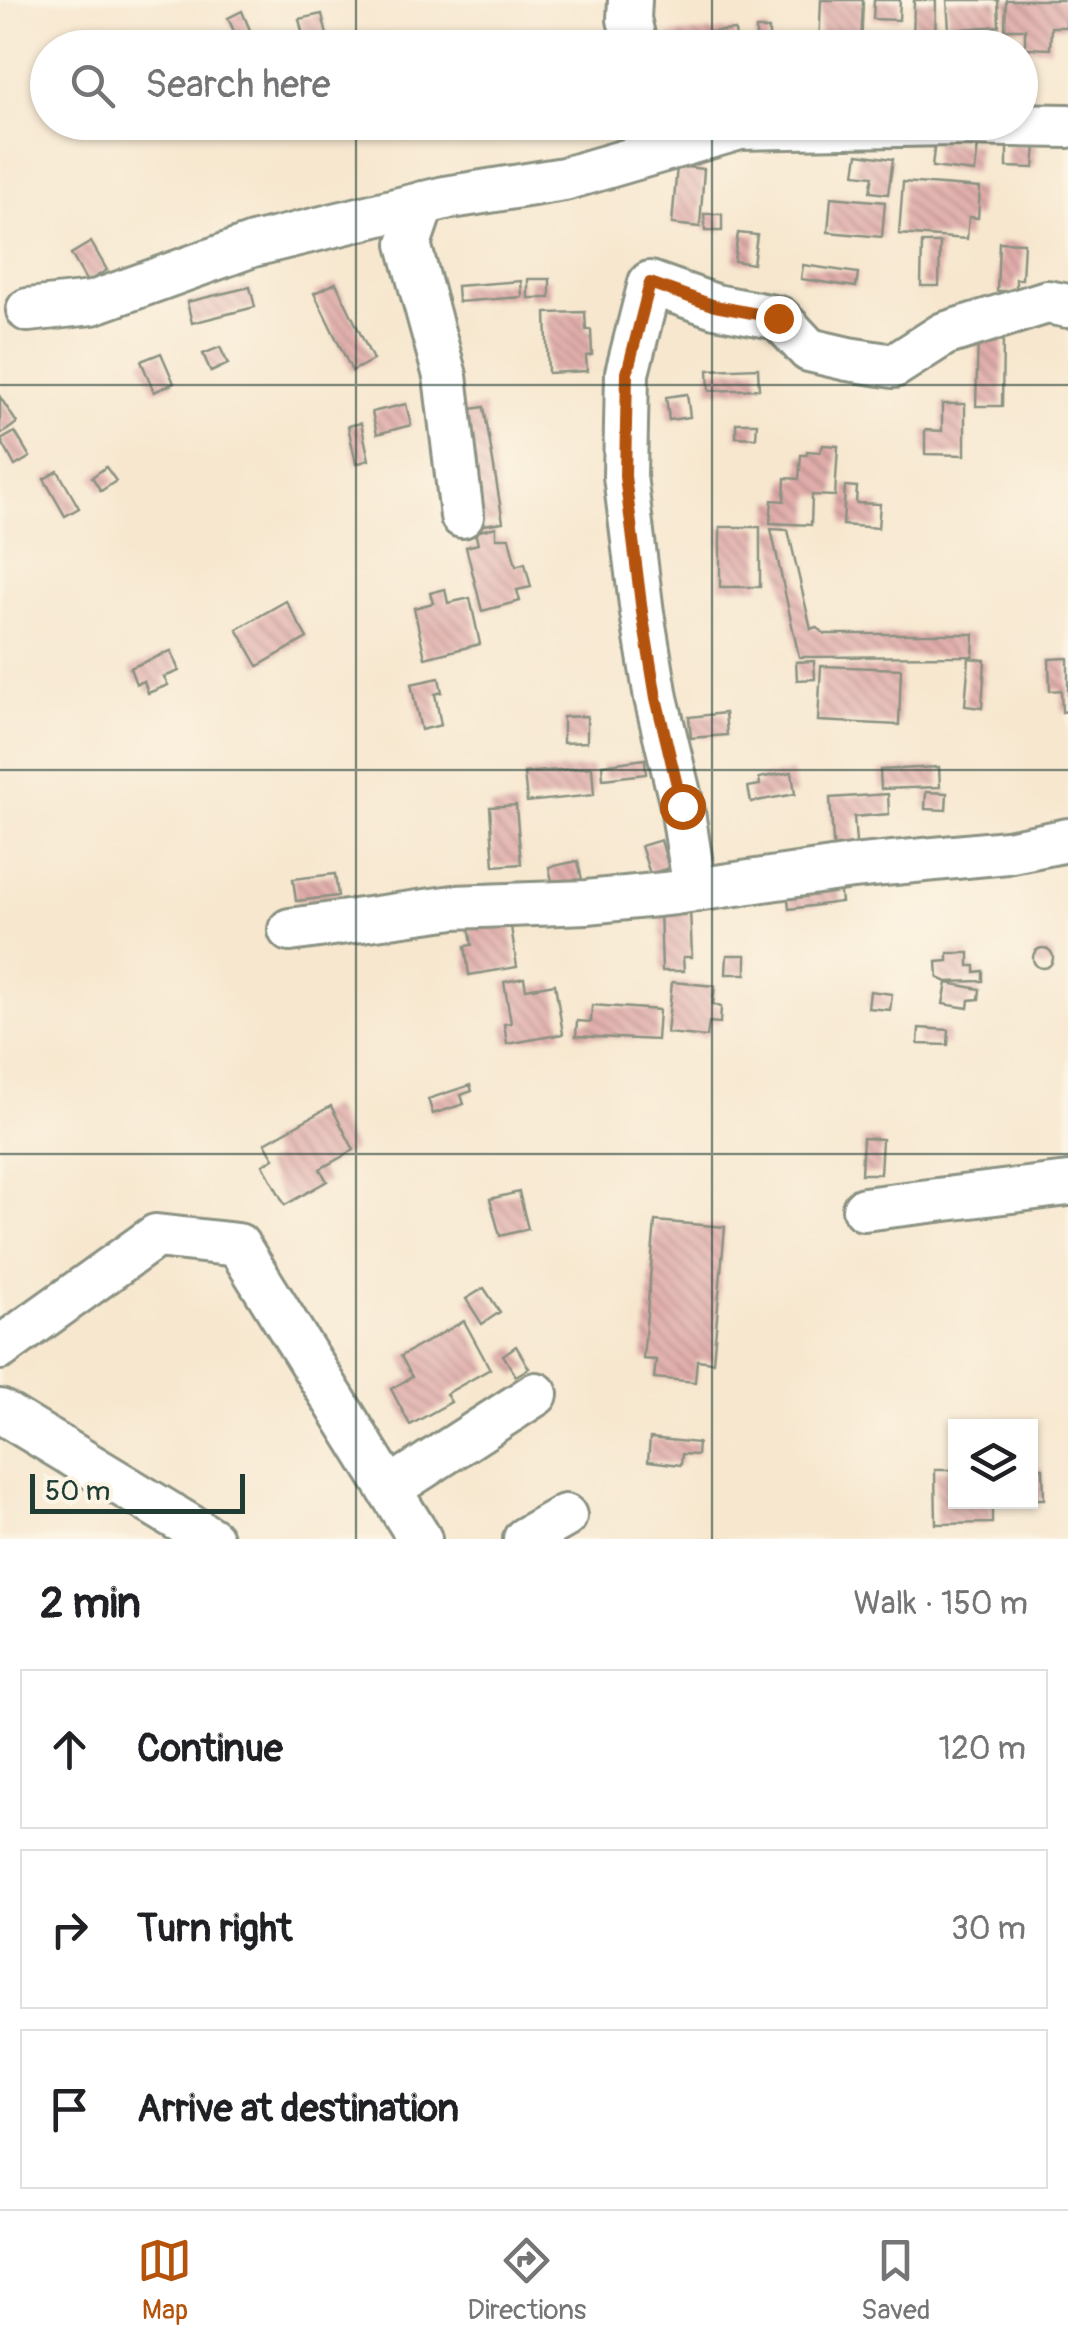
<!DOCTYPE html>
<meta charset="utf-8">
<style>
:root{--surface:#fff;--page:#f2f2f2;--text:#202124;--muted:#757577;--line:#e0e0e0;--accent:#b45309}
body{margin:0;font-family:Pangolin,sans-serif;background:var(--page);color:var(--text)}
.controls{position:absolute;right:30px;bottom:30px;display:grid;overflow:hidden;border-radius:0px;box-shadow:0 2px 8px #0004}
.controls button{width:90px;height:90px;display:grid;place-items:center;padding:0;border:0;border-bottom:2px solid var(--line);background:var(--surface);color:var(--text);font:50px sans-serif}
.scale{position:absolute;left:30px;bottom:25px;width:215px;box-sizing:border-box;padding-left:10px;border:5px solid #1f3d34;border-top:0;font-size:28px;line-height:35px;white-space:nowrap;color:#1f3d34;-webkit-text-stroke:8px #fcf5e5;paint-order:stroke}
.stop{position:absolute;width:30px;height:30px;margin:-22px;border:8px solid #b45309;border-radius:50%;background:#fff}
.stop.end{background:#b45309;border-color:#fff;box-shadow:0 2px 10px #0008}
.list{margin:0;padding:0;list-style:none}
h2{display:flex;justify-content:space-between;align-items:center;height:130px;margin:0;padding:0 40px;font-size:42px}
h2 small{font-size:32px;font-weight:400;color:var(--muted)}
.list li{display:grid;grid-template-columns:65px 1fr auto;gap:30px;align-items:center;box-sizing:border-box;height:160px;margin:0 20px 20px;padding:0 20px;border:2px solid var(--line);border-radius:0px}
.list b{display:block;font-size:38px;white-space:nowrap}
.list em{font-size:32px;font-style:normal;color:var(--muted)}
.icon{flex:none;width:55px;height:55px;fill:none;stroke:currentColor;stroke-width:2;stroke-linecap:round;stroke-linejoin:round}
.map{position:relative;flex:none;width:1068px;height:1539px;overflow:hidden}
.search{position:absolute;background:var(--surface);box-shadow:0 2px 8px #0004;left:30px;right:30px;top:30px;height:110px;display:flex;align-items:center;gap:25px;box-sizing:border-box;padding:0 35px;border-radius:55px;color:var(--muted);font-size:38px}
.sheet{height:670px;background:var(--surface)}
nav{display:flex;justify-content:space-around;align-items:center;box-sizing:border-box;height:140px;border-top:2px solid var(--line);background:var(--surface);font-size:28px;color:var(--muted)}
nav a{display:grid;justify-items:center;gap:5px}
nav .on{color:var(--accent)}
.map>svg:first-child{display:block}
.building{fill:url(#building-back-hatch)}
.lines{fill:none;stroke-linecap:round;stroke-linejoin:round}
.minor-casing{stroke:#8b9282;stroke-width:48}
.minor{stroke:#fff;stroke-width:42}
.route{stroke:#b45309;stroke-width:12}
.grid{fill:none;stroke:#1f3d34;stroke-width:2.5;stroke-opacity:0.55}
</style>
<div class="map">
<svg width="1068" height="1539" viewBox="0 0 1068 1539">
<defs>
<pattern id="building-back-hatch" width="6" height="6" patternUnits="userSpaceOnUse" patternTransform="scale(2.5)"><rect width="6" height="6" fill="#e1adab"/><path d="M-1 5l2 2M0 0l6 6M5-1l2 2" fill="none" stroke="#b68e8c"/></pattern>
</defs>
<rect width="100%" height="100%" fill="#fcf5e5"/>
<filter id="ink" filterUnits="userSpaceOnUse"><feTurbulence type="fractalNoise" baseFrequency=".01" numOctaves="2"/><feDisplacementMap in="SourceGraphic" scale="20" xChannelSelector="R" yChannelSelector="G"/><feConvolveMatrix kernelMatrix="1 2 1 2 8 2 1 2 1" color-interpolation-filters="sRGB"/></filter>
<filter id="wash" filterUnits="userSpaceOnUse"><feTurbulence type="fractalNoise" baseFrequency=".0048" numOctaves="4" result="noise"/><feDisplacementMap in="SourceGraphic" scale="40" xChannelSelector="R" yChannelSelector="G"/><feGaussianBlur stdDeviation="2.25" result="paint"/><feColorMatrix in="noise" values="0 0 0 0 0 0 0 0 0 0 0 0 0 0 0 0 0 1.4 0 .05"/><feComposite in="paint" operator="in"/></filter>
<g filter="url(#wash)">
<rect width="100%" height="100%" fill="#f7e7cf"/>
<g id="blocks">
<g class="building">
<path d="M821,0H863L861,48H819Z"/>
<path d="M874,0H900L899,20L873,19Z"/>
<path d="M914,0H936L935,48H913Z"/>
<path d="M947,0H998L999,26L949,30Z"/>
<path d="M1006,0H1067L1066,27H1051L1050,49L1025,48V29H1005Z"/>
<path d="M242,11L250,30L236,36L228,18Z"/>
<path d="M322,14L330,48H306L299,19Z"/>
<rect x="756" y="29" width="13" height="19"/>
<path d="M735,30L737,48H670L669,35Z"/>
<path d="M215,34L218,48H175L174,43Z"/>
<path d="M935,140L978,145L975,172L932,167Z"/>
<path d="M1007,144L1036,145L1034,168L1007,167Z"/>
<path d="M858,154L893,159L888,194L870,192L873,176L855,174Z"/>
<path d="M677,166L704,169L700,227L672,224Z"/>
<path d="M903,182L980,188L978,218L969,217L967,239L899,234Z"/>
<path d="M831,197L885,202L882,237L828,232Z"/>
<path d="M704,214H722V231H705Z"/>
<path d="M738,233L757,235L753,264L734,261Z"/>
<path d="M91,242L107,270L87,282L71,254Z"/>
<path d="M999,242L1024,243L1022,279H1016V291H997Z"/>
<path d="M922,243H940L939,286H921Z"/>
<path d="M803,265L858,273L856,287L801,279Z"/>
<rect x="528" y="279" width="22" height="19"/>
<path d="M521,281L522,297L458,302L457,286Z"/>
<path d="M336,283L373,360L352,371L314,293Z"/>
<path d="M250,287L255,307L192,323L187,302Z"/>
<path d="M585,312L586,330H591L592,355L586,356L587,371L548,373L546,313Z"/>
<path d="M978,336L1003,337L1002,406H976Z"/>
<path d="M220,347L228,364L211,372L203,354Z"/>
<path d="M161,353L174,383L154,392L141,361Z"/>
<path d="M758,368L759,389L709,391L708,370Z"/>
<path d="M687,394L690,417L669,420L666,397Z"/>
<path d="M0,397L17,423L0,435Z"/>
<path d="M406,404L411,425L377,434L372,412Z"/>
<path d="M942,404H965V455L925,454V430L942,431Z"/>
<path d="M484,407L503,522L477,526L458,411Z"/>
<path d="M361,423L369,460L356,464L348,426Z"/>
<path d="M736,423H757L756,438L736,437Z"/>
<path d="M15,432L30,457L15,466L1,440Z"/>
<path d="M823,445L838,446L835,496L812,495L811,525L770,523L772,500L784,501L785,478L799,479L801,455H807V451L820,452Z"/>
<path d="M106,467L116,481L101,491L92,477Z"/>
<path d="M58,471L79,508L65,516L44,479Z"/>
<path d="M845,486L857,487L856,503L880,504L878,528L843,525Z"/>
<path d="M496,527V538H509L516,566L525,563L531,587L517,590L520,601L482,611L466,547L478,544L475,532Z"/>
<rect x="720" y="527" width="40" height="60"/>
<path d="M771,529L788,530L811,629L816,627L825,634H974L973,656L799,657Z"/>
<path d="M445,589L448,603L470,598L480,644L425,658L414,608L433,603L430,593Z"/>
<path d="M286,601L307,638L258,666L237,629Z"/>
<path d="M171,651L179,671L164,677L168,685L148,693L144,681L136,684L130,668Z"/>
<path d="M969,658L985,660L982,708L965,706Z"/>
<path d="M1068,658V711L1062,712L1061,690L1050,691L1049,659Z"/>
<path d="M814,661L815,679L797,680L796,662Z"/>
<path d="M821,666L901,669L899,725L818,721Z"/>
<path d="M439,678L442,692L435,694L441,725L421,730L411,684Z"/>
<path d="M725,713L727,735L691,738L689,717Z"/>
<path d="M587,716V742L563,743V717Z"/>
<path d="M645,759L646,774L603,779L602,765Z"/>
<path d="M592,767L594,795L527,802L524,773Z"/>
<path d="M939,767L940,787L881,789L880,770Z"/>
<path d="M792,772L795,794L751,802L748,787L760,785L759,778Z"/>
<path d="M926,792L947,793L946,810L925,809Z"/>
<path d="M888,794L889,814L854,817L857,855L834,856L830,798Z"/>
<path d="M516,805L521,864L494,866L490,807Z"/>
<path d="M661,840L669,868L650,874L641,846Z"/>
<path d="M578,861L583,885L554,891L549,867Z"/>
<path d="M335,874L338,896L296,901L293,879Z"/>
<path d="M839,885L841,902L789,909L787,891Z"/>
<path d="M660,909H690L692,957H683L684,971H662Z"/>
<path d="M510,920L517,967L469,975L465,946L472,945L469,926Z"/>
<circle cx="1043" cy="958" r="10"/>
<path d="M948,953H969V966H975V972L983,971V981L947,982L938,978L937,962L948,961Z"/>
<path d="M727,955H746V974H726Z"/>
<path d="M524,978L526,989L555,984L563,1034L507,1044L504,1024L511,1023L504,982Z"/>
<path d="M672,982L715,986L713,1004L721,1007L720,1023L709,1022L707,1037L667,1033Z"/>
<path d="M947,983L980,989L979,999L969,1000L968,1008L943,1004Z"/>
<path d="M870,991L892,994L890,1010L868,1008Z"/>
<path d="M592,1005L659,1010L657,1040L576,1036L577,1021L591,1022Z"/>
<path d="M919,1028L949,1030L948,1045L918,1044Z"/>
<path d="M470,1085L472,1091L461,1095L464,1104L433,1114L428,1099Z"/>
<path d="M331,1106L354,1150L320,1169L327,1181L285,1205L263,1165L274,1158L265,1143Z"/>
<path d="M863,1138L882,1139L880,1174H861Z"/>
<path d="M519,1192L528,1229L500,1236L490,1199Z"/>
<path d="M655,1221L725,1227L713,1362L697,1360L695,1382L654,1378L656,1360L643,1359Z"/>
<path d="M484,1288L500,1312L482,1324L466,1299Z"/>
<path d="M464,1321L490,1369L446,1394L451,1402L410,1425L391,1389L412,1377L401,1356Z"/>
<path d="M516,1346L529,1368L516,1376L503,1355Z"/>
<path d="M650,1438L698,1443L697,1455L682,1454L681,1465L648,1461Z"/>
<path d="M1030,1468H1043L1044,1499H1030Z"/>
<path d="M935,1470H956V1502H992V1523L936,1524Z"/>
</g>
</g>
</g>
<g filter="url(#ink)">
<use href="#blocks" fill-opacity="0" stroke="#8b9282" stroke-width="2.5"/>
<g class="lines">
<defs>
<g id="minor">
<path d="M630,0L629,19L636,48"/>
<path d="M423,203L409,244L445,376L462,516"/>
<path d="M28,310L92,303L253,245L445,198L564,179L740,128L952,124L1068,126"/>
<path d="M695,890L682,806L656,698L642,613L625,476L627,373L650,283L715,306L779,318L809,350L848,359L894,366L944,334L1047,302L1068,306"/>
<path d="M290,930L454,907L587,902L675,893L852,867L1007,852L1068,840"/>
<path d="M864,1209L1068,1184"/>
<path d="M0,1348L156,1236L238,1245L420,1539"/>
<path d="M0,1411L211,1539"/>
<path d="M389,1489L536,1394"/>
<path d="M525,1539L565,1516"/>
</g>
</defs>
<use href="#minor" class="minor-casing"/>
<use href="#minor" class="minor"/>
</g>
</g>
<g class="lines" filter="url(#ink)">
<path class="route" d="M682,806L656,698L642,612L625,476L627,373L650,283L715,306L778,318"/>
</g>
<path class="grid" d="M356,0V48M712,0V48M356,122V1539M712,122V1539M0,385H1068M0,770H1068M0,1154H1068"/>
</svg>
<div class="controls">
<button><svg class="icon" aria-label="layers" viewBox="0 0 24 24"><path d="M12 4l9 5-9 5-9-5zM3 14l9 5 9-5"/></svg></button>
</div>
<div class="scale">50 m</div>
<div class="stop" style="left:682px;top:806px"></div>
<div class="stop end" style="left:778px;top:318px"></div>
<div class="search"><svg class="icon" aria-label="search" viewBox="0 0 24 24"><circle cx="10" cy="10" r="6"/><path d="M15 15l6 6"/></svg>Search here</div>
</div>
<section class="sheet">
<h2>2 min<small>Walk · 150 m</small></h2>
<ul class="list">
<li><svg class="icon" aria-label="ahead" viewBox="0 0 24 24"><path d="M12 20V5M6 11l6-6 6 6"/></svg><div><b>Continue</b></div><em>120 m</em></li>
<li><svg class="icon" aria-label="right" viewBox="0 0 24 24"><path d="M7 20v-9h11M14 6l5 5-5 5"/></svg><div><b>Turn right</b></div><em>30 m</em></li>
<li><svg class="icon" aria-label="arrive" viewBox="0 0 24 24"><path d="M6 21V4h12l-3 4 3 4H6"/></svg><div><b>Arrive at destination</b></div></li>
</ul>
</section>
<nav>
<a class="on"><svg class="icon" aria-label="map" viewBox="0 0 24 24"><path d="M3 6l6-2 6 2 6-2v14l-6 2-6-2-6 2zM9 4v14M15 6v14"/></svg>Map</a>
<a><svg class="icon" aria-label="directions" viewBox="0 0 24 24"><path d="M12 3l9 9-9 9-9-9zM9 14v-3h6M13 9l2 2-2 2"/></svg>Directions</a>
<a><svg class="icon" aria-label="saved" viewBox="0 0 24 24"><path d="M7 4h10v16l-5-4-5 4z"/></svg>Saved</a>
</nav>
